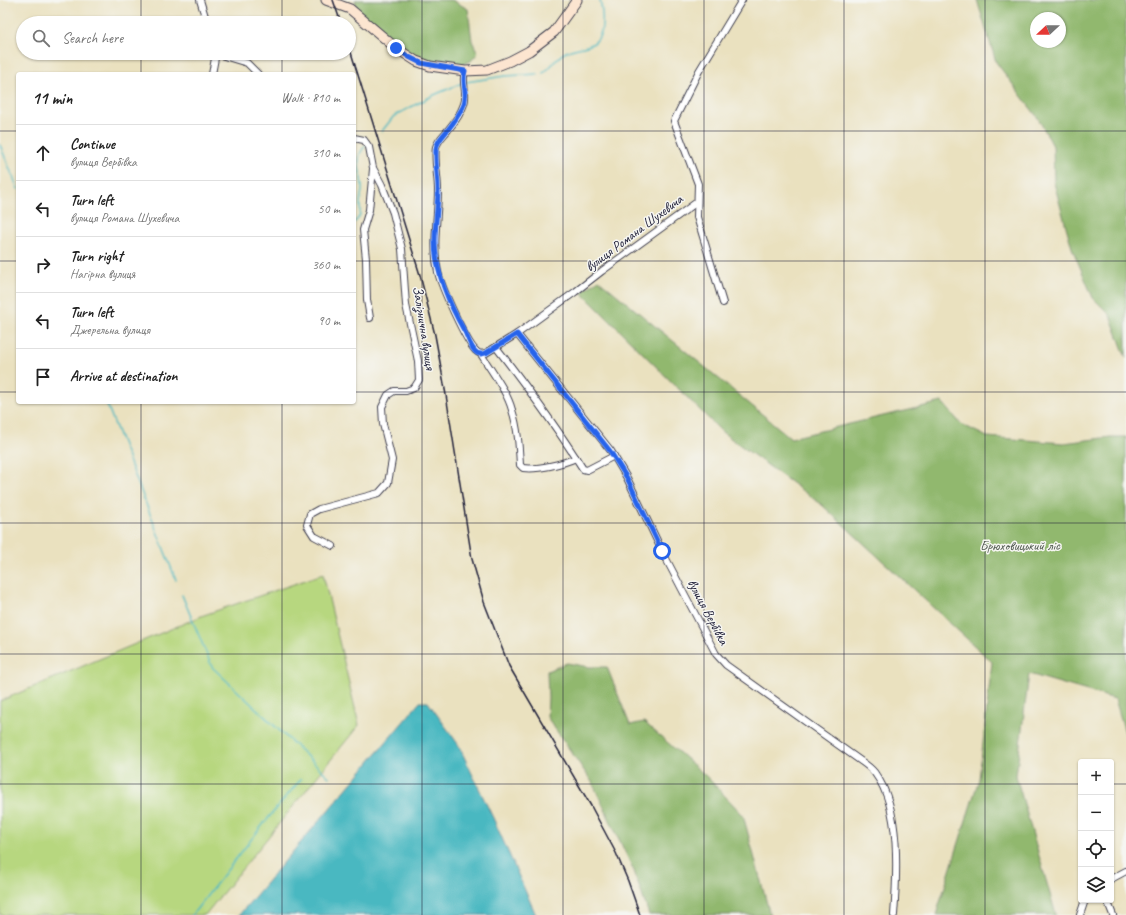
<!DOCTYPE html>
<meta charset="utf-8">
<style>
:root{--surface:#fff;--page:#f6f6f6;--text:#222;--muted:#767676;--line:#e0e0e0}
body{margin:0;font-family:Caveat,sans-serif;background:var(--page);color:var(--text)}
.controls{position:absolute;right:12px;bottom:12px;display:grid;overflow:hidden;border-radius:4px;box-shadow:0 1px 3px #0004}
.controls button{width:36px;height:36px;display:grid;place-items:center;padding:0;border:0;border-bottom:1px solid var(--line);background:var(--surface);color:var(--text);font:20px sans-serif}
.compass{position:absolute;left:1030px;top:12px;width:36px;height:36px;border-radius:50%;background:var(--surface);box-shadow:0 1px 3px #0004;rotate:248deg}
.stop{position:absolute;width:12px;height:12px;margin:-9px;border:3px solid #2563eb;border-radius:50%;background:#fff}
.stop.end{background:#2563eb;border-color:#fff;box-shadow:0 1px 4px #0008}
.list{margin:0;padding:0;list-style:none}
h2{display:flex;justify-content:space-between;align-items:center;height:52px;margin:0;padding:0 16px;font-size:17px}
h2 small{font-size:13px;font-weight:400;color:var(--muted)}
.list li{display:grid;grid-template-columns:26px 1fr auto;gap:12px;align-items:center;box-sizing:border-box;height:56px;padding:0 16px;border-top:1px solid var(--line)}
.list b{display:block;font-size:15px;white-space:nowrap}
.list p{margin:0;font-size:13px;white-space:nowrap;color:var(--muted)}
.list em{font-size:13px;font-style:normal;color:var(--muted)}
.icon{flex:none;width:22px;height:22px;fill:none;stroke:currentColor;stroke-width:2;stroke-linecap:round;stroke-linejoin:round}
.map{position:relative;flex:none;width:1126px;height:915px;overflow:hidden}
.search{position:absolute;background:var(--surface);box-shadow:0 1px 3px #0004;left:16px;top:16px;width:340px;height:44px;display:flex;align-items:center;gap:10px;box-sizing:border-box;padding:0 14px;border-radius:22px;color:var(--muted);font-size:15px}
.panel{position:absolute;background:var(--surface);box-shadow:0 1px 3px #0004;left:16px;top:72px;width:340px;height:332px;border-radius:4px}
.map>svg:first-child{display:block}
.green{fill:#b7d77f;stroke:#6c7c5d}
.forest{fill:#91b86e;stroke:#5a6d54;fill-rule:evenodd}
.water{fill:#49b8c1;stroke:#366d7e}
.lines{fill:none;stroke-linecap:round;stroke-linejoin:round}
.stream{stroke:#49b8c1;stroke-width:1.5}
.street-casing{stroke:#403f4f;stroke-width:8}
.secondary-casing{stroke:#403f4f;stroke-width:11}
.street{stroke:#fff;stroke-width:6}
.secondary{stroke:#fce5d0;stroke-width:9}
.rail{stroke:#22223b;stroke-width:1.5}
.route{stroke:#2563eb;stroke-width:5}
.grid{fill:none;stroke:#22223b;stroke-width:1;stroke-opacity:0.55}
.labels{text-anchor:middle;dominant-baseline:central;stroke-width:3;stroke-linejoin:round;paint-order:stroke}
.street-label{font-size:14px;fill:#22223b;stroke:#f6f6f2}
.park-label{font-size:14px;fill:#4f584f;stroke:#f6f6f2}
</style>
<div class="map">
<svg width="1126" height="915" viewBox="0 0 1126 915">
<rect width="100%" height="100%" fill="#f6f6f2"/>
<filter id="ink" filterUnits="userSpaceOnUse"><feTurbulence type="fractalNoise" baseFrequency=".025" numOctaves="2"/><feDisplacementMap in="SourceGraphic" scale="8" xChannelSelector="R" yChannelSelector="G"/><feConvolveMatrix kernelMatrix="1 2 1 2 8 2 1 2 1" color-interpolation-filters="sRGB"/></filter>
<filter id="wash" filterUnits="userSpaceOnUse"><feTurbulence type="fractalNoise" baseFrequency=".012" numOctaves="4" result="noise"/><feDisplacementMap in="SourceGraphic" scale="16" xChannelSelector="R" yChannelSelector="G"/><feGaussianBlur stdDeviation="0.9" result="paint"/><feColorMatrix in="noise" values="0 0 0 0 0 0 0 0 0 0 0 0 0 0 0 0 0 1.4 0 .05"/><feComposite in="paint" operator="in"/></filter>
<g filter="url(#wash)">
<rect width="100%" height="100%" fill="#eae1bf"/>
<path class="green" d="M323,574L359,725L205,915H0V701L204,615Z"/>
<g class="forest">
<path d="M355,0H452L468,9L472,41L478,53L471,61L452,68L417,61L357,10Z"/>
<path d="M977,0H1126V358L1110,315L1093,298L1072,248L1054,183L1053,146L1038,118L996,62ZM1036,18H1060V42H1036Z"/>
<path d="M599,280L791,438L942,402L961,424L987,437L1064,443L1110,437H1126V736L1115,699L1029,674L1016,776L1056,915H936L979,779L992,662L822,505L722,432L581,292Z"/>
<path d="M567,663L589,667H607L630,725L644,722L706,776L743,815L770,915H649L634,871L592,782L547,717L548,698L547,671Z"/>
</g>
<path class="water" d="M420,702H428L458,744L494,820L536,915H239Z"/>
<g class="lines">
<g class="stream">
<path d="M543,73C551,68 557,56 566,52C573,48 582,48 590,45C606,39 603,13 600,0"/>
<path d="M466,82L505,76L538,74"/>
<path d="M382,131L394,116L434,95L462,83"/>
<path d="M0,145L18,189"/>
<path d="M354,222L356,221C362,214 360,212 360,204C360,197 363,191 362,185C360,170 354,157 366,145"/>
<path d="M106,402L176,580"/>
<path d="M182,595L212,667L329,777"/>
<path d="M192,915L265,822L301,779"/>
</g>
</g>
</g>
<g filter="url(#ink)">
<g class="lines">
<defs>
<g id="street">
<path d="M200,0L207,23"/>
<path d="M217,54L247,63L258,74"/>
<path d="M465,71C461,82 468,93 464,104C461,113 454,123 448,130C444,135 438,140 436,147C434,159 438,177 438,190C438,217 432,245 438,272C441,286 466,342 476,351C478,353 478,353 481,354"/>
<path d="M212,74L216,53"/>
<path d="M723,303L697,217L698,184L674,121L699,71L742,0"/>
<path d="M370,318L367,300L366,259L363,230L369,210L373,169"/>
<path d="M517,334L611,451L627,478L662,551L716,654L726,665L865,764C869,767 874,771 876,775C901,809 897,875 894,915"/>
<path d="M496,347C527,387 556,426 583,469L587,470L614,456"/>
<path d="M481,354L486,353L517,334L575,292L602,271L697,202"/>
<path d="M481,354C491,371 507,391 512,410C518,428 519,447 520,465L523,468C538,470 562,464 576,458"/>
<path d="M333,546L314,536L307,525L310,514L319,509L379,493L388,483L392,460L383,424L382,407L388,395L394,391H406L414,388L419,380L418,361L406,305L402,249L393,213L382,185L373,168L369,147L364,140L354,138"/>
<path d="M1111,879L1126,871"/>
<path d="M1107,900L1113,915"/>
<path d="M1080,915L1085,900"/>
</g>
<path id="secondary" d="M326,0L350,9L396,48L416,61L430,66L465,71L487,70L510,61L529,51L554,32L577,0"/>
</defs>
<use href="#street" class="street-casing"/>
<use href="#secondary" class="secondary-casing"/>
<use href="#street" class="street"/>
<use href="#secondary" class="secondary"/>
<g class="rail">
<path d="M333,0L341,23"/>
<path d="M349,46L420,275L435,335L446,395L472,559L484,602L509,666L591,806L616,853L628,881L640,915"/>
</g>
</g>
</g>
<g class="lines" filter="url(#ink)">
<path class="route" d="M396,48L409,57L421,63L465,71C461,83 469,95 463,107C459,114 455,121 450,127C445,134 436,141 436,150C435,163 438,176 438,189C438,206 435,224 435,241C435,273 449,304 465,332C468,338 471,349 477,353C479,354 483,354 486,353L517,334L610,451L627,478L662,551"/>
</g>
<path class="grid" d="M141,0V23M282,0V23M422,0V915M563,0V915M704,0V915M844,0V915M985,0V915M141,53V74M282,53V74M0,131H18M354,131H1126M0,261H18M354,261H1126M0,392H18M354,392H1126M141,402V915M282,402V915M0,523H1126M0,654H1126M0,784H1081M1111,784H1126"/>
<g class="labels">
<g class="street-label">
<text transform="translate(634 233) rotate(-37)">вулиця Романа Шухевича</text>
<text transform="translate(424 328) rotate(81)">Залізнична вулиця</text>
<text transform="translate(708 612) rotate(62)">вулиця Вербівка</text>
</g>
<g class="park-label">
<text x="1020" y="545">Брюховицький ліс</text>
</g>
</g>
</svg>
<div class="controls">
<button>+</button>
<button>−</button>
<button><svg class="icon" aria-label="locate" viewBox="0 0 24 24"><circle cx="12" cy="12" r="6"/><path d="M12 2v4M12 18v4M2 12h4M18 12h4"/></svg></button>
<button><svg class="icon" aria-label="layers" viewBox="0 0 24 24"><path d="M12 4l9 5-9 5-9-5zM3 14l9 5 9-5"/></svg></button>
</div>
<svg class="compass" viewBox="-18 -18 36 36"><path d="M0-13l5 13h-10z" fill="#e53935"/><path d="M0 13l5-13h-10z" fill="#767676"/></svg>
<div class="stop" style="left:662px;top:551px"></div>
<div class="stop end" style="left:396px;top:48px"></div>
<div class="search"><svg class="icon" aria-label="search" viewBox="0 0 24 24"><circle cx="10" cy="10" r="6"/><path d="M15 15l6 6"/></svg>Search here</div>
<section class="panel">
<h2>11 min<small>Walk · 810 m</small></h2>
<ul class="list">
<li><svg class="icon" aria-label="ahead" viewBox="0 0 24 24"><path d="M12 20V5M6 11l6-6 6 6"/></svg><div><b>Continue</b><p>вулиця Вербівка</p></div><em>310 m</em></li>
<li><svg class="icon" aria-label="left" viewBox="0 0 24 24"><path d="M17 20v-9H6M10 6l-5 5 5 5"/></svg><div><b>Turn left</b><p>вулиця Романа Шухевича</p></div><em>50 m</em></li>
<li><svg class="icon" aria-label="right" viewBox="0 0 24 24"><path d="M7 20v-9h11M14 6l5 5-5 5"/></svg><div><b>Turn right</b><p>Нагірна вулиця</p></div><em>360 m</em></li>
<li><svg class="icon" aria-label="left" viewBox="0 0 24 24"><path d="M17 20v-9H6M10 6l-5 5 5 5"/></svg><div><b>Turn left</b><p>Джерельна вулиця</p></div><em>90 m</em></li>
<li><svg class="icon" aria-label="arrive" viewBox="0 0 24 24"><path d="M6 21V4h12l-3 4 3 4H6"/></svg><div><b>Arrive at destination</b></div></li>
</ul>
</section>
</div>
